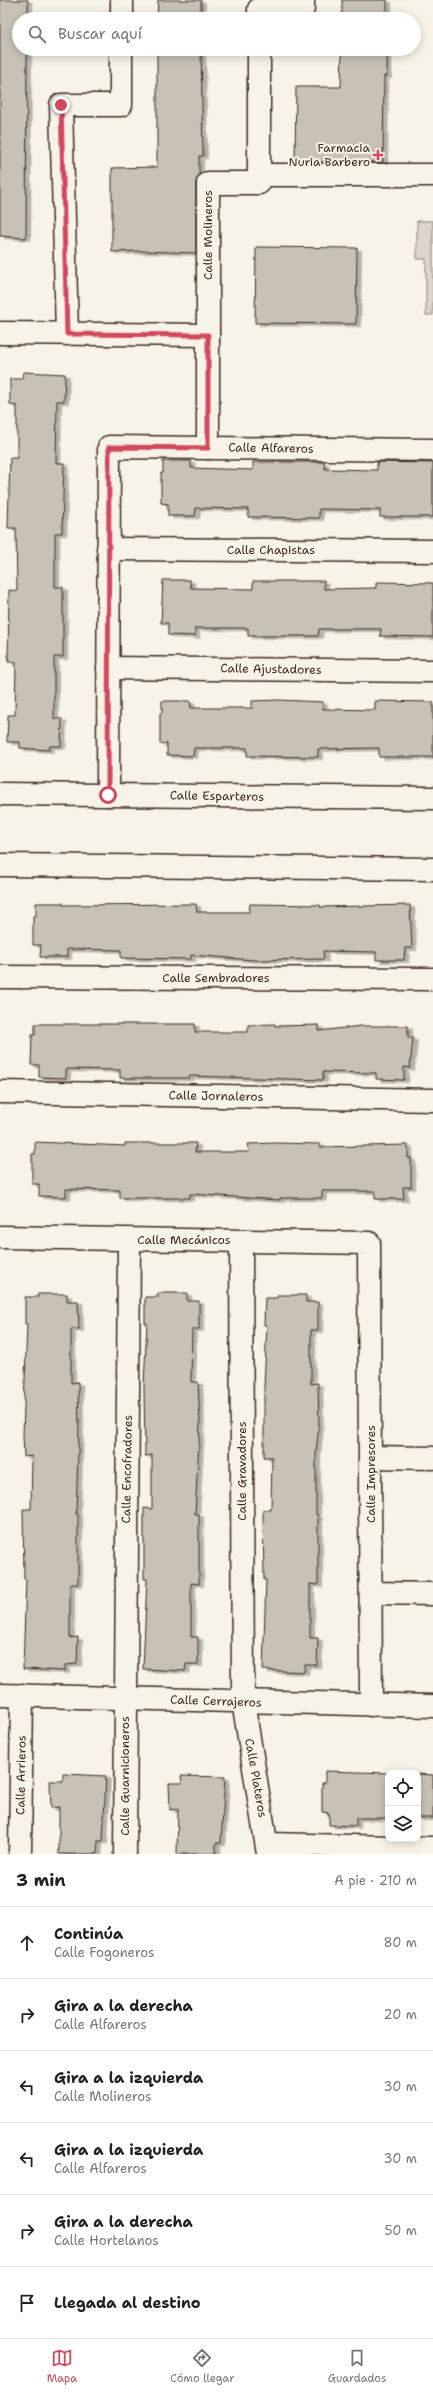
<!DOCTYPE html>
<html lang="es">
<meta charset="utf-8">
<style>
:root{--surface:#fff;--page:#f2f2f2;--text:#222;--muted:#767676;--line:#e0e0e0;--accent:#d1495b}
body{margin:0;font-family:"Shantell Sans",sans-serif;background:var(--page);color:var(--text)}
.controls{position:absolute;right:12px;bottom:12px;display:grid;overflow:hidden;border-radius:8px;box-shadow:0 2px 10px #0003}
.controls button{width:36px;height:36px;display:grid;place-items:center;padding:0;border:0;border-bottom:1px solid var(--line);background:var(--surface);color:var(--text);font:20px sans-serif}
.stop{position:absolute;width:12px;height:12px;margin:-9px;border:3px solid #d1495b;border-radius:50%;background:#fff}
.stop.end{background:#d1495b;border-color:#fff;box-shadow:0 1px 4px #0008}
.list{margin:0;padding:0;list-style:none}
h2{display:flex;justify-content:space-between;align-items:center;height:52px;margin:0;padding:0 16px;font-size:17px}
h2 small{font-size:13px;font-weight:400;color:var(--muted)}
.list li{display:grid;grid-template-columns:26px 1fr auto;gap:12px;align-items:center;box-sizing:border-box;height:72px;padding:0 16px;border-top:1px solid var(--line)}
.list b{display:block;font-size:15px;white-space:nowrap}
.list p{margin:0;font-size:13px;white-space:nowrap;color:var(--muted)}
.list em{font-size:13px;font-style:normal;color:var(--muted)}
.icon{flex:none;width:22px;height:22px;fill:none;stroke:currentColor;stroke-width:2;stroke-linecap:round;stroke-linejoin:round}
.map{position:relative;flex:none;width:433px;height:1854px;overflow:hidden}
.search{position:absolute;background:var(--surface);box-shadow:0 2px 10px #0003;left:12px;right:12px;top:12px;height:44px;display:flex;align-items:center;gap:10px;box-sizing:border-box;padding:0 14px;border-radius:22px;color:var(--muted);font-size:15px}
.sheet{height:484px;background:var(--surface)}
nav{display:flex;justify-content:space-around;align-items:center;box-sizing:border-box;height:56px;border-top:1px solid var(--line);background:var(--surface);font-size:11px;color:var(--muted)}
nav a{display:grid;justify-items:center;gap:2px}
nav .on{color:var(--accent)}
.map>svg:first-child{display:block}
.green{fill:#dbd6cb;stroke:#8b8074}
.building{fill:#c8c1b6;stroke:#3b2a1e;filter:url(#shadow)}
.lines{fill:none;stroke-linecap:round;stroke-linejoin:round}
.street-casing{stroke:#3b2a1e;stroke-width:25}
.street{stroke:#f7f3e8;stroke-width:22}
.route{stroke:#d1495b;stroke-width:5}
.poi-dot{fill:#d1495b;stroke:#f7f3e8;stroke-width:1.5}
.labels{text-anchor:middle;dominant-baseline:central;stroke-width:4;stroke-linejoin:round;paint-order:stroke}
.poi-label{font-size:12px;fill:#3b2a1e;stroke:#f7f3e8;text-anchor:end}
.street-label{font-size:12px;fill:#3b2a1e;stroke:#f7f3e8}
</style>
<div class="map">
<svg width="433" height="1854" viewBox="0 0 433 1854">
<defs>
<filter id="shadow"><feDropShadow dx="4.5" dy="2.5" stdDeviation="0" flood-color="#0004"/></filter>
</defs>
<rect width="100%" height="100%" fill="#f7f3e8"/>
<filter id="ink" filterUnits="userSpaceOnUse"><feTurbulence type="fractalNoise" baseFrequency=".025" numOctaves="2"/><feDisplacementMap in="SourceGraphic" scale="8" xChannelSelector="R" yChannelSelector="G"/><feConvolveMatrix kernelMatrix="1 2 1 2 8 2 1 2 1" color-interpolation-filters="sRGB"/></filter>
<g filter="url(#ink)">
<path class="green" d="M417,221H433V315H426V259H417Z"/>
<g class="building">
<path d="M0,0H28V19H19V49H27L26,238L0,236Z"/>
<path d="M158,0H201V19H157Z"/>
<rect x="342" y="0" width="45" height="19"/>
<path d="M157,49H201L203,156H199V175L196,183V253L143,251L112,252V168L157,167Z"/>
<path d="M342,49H387V76H384L383,162H295L296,87H341Z"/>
<path d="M256,247L357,248L356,324L255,323Z"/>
<path d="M23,372L65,374L64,401H57L56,463H64L62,533H55V587H63V657H54V719H62L61,746H50L49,750L20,748V742H7L8,715H15L16,662H8L9,590L17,591L16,528H8L10,458H17V406L10,405V379H22Z"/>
<path d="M163,461H191V468L253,470V462H324L325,469L377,470V462L433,463V517H380V510L319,509V518L248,517V509L196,508L195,516H168V504L161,503V473H163Z"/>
<path d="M163,580H190L191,588L253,589V581H324V589L376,588V582L433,583V637L380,636L381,629H319L318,636H248V628H195V636L168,635V623H161Z"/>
<path d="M279,700L323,702V709L375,710V701L433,702V757H379V748L318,749V757L247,756V748H194L193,756L167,755V743L160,744V713H162V701H190L191,708H252V701Z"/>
<path d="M36,903H63V905L196,904L197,912H249L250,904L320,905V907L410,905L412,948H405L404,960H376V952L323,951L324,959L254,960L191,955V959L121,958V950L67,949V957H40L41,945H33V916H36Z"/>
<path d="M35,1024H195V1032H248V1025L275,1024V1026L319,1025V1031L361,1026H408V1038H413L410,1068L404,1067V1080L376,1079V1073L323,1072V1080L190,1076L189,1078H120V1070L66,1069V1078L39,1077V1065H31L32,1035H35Z"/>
<path d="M35,1142L125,1146V1143H196L195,1152H249L248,1144L275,1143L320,1144V1147L408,1145V1158H411V1187H403L404,1199H375V1191H322V1198H280V1200L190,1194V1198H120V1190L66,1189V1197L39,1196V1184H32V1154H35Z"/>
<path d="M158,1293H187V1301H199V1329H192L191,1382H198L200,1424L195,1514H199V1584L191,1583V1637H198V1664H186L185,1671L143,1669L147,1579H144V1508L152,1509V1455L145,1456L144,1385L147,1323H145V1297H158Z"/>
<path d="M38,1294H67V1301H78L79,1329H71V1383L78,1382L79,1424L76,1514H78V1584H70V1638L78,1637L77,1664L65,1665V1671L23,1669L26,1579H24L23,1509H31L32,1456L24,1457L23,1435L27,1324H25V1297H38Z"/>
<path d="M278,1295H306V1302H318V1330H311V1384L318,1383L319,1425L316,1452V1515H318V1585L310,1584V1638H318L317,1665H305L304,1672L263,1670L266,1580H264L263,1510H271L272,1457H264V1386L267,1325H264L265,1298H277Z"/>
<path d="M325,1771L388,1773V1818H356V1826L329,1825V1813L322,1812V1783H325Z"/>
<path d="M63,1774L106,1776L103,1841H98L97,1854H59V1807L51,1808L50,1781H63Z"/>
<path d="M418,1774L433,1775V1818H418Z"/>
<path d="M181,1776L225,1777L221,1843H216V1854H177L178,1809L170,1810L169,1783H182Z"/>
</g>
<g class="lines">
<defs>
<g id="street">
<path d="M122,19V0"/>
<path d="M259,19V9H303V0"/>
<path d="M259,175H433"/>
<path d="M0,333L208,335"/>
<path d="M67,334L61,105H121V49"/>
<path d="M208,448V183H259V49"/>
<path d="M108,549L433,551"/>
<path d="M108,668L433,671"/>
<path d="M0,794L433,798"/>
<path d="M108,795L109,447L433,450"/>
<path d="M0,865L433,869"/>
<path d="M0,977L433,979"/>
<path d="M0,1092L433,1100"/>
<path d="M0,1237L369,1243L371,1705"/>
<path d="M241,1241L243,1701L268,1854"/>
<path d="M371,1457L433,1458"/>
<path d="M372,1593L433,1594"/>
<path d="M0,1695L433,1706"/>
<path d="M268,1844L433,1848"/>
<path d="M20,1854L22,1695"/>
<path d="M125,1854L129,1240"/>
</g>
</defs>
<use href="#street" class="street-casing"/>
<use href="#street" class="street"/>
</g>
</g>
<g class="lines" filter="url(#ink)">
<path class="route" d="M61,105L67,334L208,335V448L109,447L108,795"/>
</g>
<path class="poi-dot" d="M376 149h4v4h4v4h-4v4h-4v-4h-4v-4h4z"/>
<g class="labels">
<g class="poi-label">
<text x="370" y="148">Farmacia<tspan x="370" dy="14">Nuria Barbero</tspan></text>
</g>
<g class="street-label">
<text transform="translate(208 235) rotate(-90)">Calle Molineros</text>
<text transform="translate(271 448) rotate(1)">Calle Alfareros</text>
<text x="271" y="550">Calle Chapistas</text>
<text transform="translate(271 669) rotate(1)">Calle Ajustadores</text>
<text transform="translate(217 796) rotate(1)">Calle Esparteros</text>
<text x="216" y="978">Calle Sembradores</text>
<text transform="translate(216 1096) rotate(1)">Calle Jornaleros</text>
<text x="184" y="1240">Calle Mecánicos</text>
<text transform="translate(127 1469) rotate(-89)">Calle Encofradores</text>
<text transform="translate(242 1471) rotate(-90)">Calle Gravadores</text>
<text transform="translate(371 1474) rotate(-90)">Calle Impresores</text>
<text transform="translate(216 1701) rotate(2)">Calle Cerrajeros</text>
<text transform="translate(21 1775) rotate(-89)">Calle Arrieros</text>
<text transform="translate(125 1776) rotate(-90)">Calle Guarnicioneros</text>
<text transform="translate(256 1778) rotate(80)">Calle Plateros</text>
</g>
</g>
</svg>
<div class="controls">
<button><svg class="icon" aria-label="locate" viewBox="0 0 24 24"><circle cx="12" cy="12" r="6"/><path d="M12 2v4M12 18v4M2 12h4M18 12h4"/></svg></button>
<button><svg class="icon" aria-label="layers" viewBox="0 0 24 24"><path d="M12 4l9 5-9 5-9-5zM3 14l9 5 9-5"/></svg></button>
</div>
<div class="stop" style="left:108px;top:795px"></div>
<div class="stop end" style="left:61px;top:105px"></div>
<div class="search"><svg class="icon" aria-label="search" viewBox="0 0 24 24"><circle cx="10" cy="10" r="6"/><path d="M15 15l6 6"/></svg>Buscar aquí</div>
</div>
<section class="sheet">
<h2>3 min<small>A pie · 210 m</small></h2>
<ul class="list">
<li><svg class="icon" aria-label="ahead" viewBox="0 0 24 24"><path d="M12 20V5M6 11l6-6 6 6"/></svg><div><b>Continúa</b><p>Calle Fogoneros</p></div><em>80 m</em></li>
<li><svg class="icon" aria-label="right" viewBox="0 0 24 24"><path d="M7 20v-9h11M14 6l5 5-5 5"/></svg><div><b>Gira a la derecha</b><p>Calle Alfareros</p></div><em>20 m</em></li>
<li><svg class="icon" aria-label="left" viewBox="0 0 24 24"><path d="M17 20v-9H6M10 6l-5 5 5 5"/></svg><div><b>Gira a la izquierda</b><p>Calle Molineros</p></div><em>30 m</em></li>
<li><svg class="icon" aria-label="left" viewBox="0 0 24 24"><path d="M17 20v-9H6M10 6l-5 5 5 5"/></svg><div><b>Gira a la izquierda</b><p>Calle Alfareros</p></div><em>30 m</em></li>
<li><svg class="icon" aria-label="right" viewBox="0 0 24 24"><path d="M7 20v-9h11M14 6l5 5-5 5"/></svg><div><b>Gira a la derecha</b><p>Calle Hortelanos</p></div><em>50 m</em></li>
<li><svg class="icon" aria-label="arrive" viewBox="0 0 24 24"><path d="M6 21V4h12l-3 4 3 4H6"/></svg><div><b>Llegada al destino</b></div></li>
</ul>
</section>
<nav>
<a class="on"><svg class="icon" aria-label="map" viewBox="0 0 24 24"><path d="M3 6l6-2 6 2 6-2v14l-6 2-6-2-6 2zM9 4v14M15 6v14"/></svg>Mapa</a>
<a><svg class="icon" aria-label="directions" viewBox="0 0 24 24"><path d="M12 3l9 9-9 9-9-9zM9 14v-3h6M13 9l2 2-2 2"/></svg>Cómo llegar</a>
<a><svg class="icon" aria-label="saved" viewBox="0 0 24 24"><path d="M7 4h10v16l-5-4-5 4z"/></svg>Guardados</a>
</nav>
